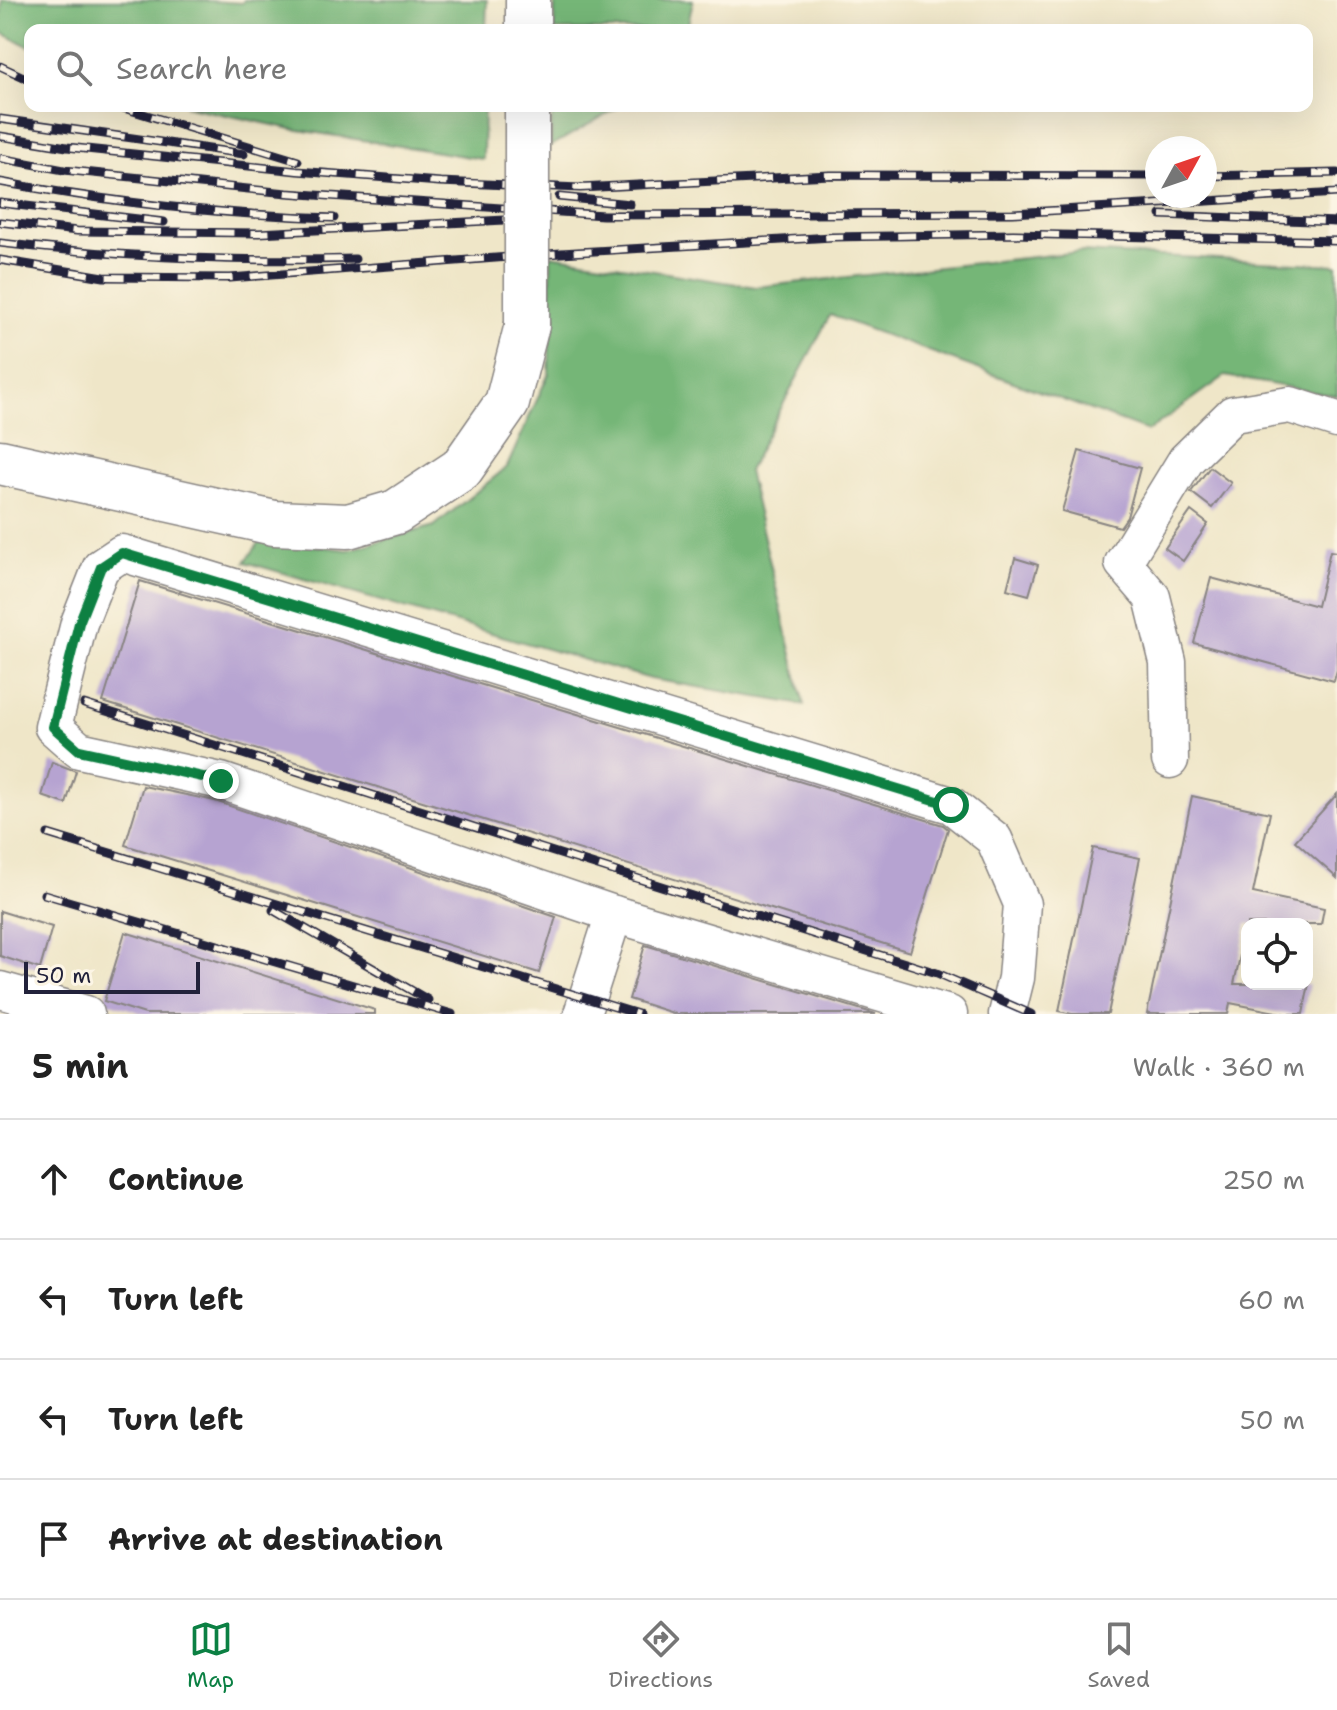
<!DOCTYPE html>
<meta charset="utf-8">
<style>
:root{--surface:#fff;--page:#f6f6f6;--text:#222;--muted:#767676;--line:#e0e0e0;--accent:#0b8043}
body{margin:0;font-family:"Shantell Sans",sans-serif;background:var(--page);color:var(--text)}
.controls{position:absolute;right:24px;bottom:24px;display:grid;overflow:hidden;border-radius:16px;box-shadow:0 8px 32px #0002}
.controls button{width:72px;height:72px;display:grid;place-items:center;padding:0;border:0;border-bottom:2px solid var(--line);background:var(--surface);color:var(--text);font:40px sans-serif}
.compass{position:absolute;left:1145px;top:136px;width:72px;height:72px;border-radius:50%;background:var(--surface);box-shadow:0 8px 32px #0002;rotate:50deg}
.scale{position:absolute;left:24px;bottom:20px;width:176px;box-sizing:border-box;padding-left:8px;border:4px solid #22223b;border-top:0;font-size:22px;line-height:28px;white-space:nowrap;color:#22223b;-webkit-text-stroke:6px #fcf5e5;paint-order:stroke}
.stop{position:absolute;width:24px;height:24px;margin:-18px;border:6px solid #0b8043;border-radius:50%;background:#fff}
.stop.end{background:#0b8043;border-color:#fff;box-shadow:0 2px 8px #0008}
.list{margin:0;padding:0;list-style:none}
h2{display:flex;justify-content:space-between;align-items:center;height:104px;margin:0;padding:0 32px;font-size:34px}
h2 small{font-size:26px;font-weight:400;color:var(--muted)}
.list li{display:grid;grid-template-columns:52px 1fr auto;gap:24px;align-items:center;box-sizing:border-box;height:120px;padding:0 32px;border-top:2px solid var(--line)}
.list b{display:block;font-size:30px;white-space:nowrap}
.list em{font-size:26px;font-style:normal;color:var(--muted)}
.icon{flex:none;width:44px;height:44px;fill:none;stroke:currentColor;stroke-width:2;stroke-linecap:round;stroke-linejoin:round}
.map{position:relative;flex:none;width:1337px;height:1014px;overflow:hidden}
.search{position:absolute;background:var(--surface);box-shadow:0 8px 32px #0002;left:24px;right:24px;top:24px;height:88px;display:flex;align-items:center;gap:20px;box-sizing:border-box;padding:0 28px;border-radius:16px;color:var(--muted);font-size:30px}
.sheet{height:584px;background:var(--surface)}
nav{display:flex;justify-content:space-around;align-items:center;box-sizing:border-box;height:112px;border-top:2px solid var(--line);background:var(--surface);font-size:22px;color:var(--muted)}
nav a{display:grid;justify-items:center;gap:4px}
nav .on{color:var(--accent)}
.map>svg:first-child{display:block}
.forest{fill:#74b677;stroke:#4b6c59;stroke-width:2}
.building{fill:#b6a3d1}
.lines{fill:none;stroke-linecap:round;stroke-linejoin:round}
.minor-casing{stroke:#888482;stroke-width:39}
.major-casing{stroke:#888482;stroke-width:47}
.minor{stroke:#fff;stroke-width:36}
.major{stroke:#fff;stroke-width:44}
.rail-casing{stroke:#22223b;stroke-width:9}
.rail{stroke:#fcf5e5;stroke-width:6;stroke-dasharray:18;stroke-linecap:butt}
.major-bridge-casing{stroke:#888482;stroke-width:47;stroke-linecap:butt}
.major-bridge{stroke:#fff;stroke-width:44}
.route{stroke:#0b8043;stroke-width:10}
</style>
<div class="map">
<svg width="1337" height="1014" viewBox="0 0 1337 1014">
<rect width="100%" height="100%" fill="#fcf5e5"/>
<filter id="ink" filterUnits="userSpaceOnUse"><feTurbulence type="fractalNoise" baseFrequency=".0125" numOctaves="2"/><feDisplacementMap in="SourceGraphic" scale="16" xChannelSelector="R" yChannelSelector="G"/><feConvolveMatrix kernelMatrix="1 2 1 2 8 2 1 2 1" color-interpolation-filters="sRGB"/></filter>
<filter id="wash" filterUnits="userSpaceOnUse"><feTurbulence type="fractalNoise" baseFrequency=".006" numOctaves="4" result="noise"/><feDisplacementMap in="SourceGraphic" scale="32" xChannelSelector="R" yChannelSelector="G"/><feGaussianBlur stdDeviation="1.8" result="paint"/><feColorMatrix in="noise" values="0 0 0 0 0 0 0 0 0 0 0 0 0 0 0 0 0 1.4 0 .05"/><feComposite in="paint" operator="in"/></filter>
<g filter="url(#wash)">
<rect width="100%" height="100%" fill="#efe6c8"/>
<g class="forest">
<path d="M2,0H194L242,3L244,0H487L486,30H30V47L0,32Z"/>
<path d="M555,0H693L687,30H554Z"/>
<path d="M184,106H484L483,159L292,129Z"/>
<path d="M552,106H621L551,146Z"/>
<path d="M1080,252L1337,265V396L1225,376L1148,431L830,315L748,471L804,705L651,679L245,562L262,539L348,550L434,526L507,467L549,373L551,255L756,287Z"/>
</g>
<g id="blocks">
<g class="building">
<path d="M1079,451L1140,468L1127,517L1120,527L1062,511Z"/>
<path d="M1210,467L1231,483L1212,508L1191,492Z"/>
<path d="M1191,511L1208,524L1183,561L1165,548Z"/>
<path d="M1330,551L1337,552V670L1334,681L1194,643L1211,578L1317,606Z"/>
<path d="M1015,558L1038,565L1029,595L1007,589Z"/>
<path d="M140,581L943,825L948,829L910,952L103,702Z"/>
<path d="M52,762L76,771L66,804L42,796Z"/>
<path d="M143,786L215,801L556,917L539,973L125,845Z"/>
<path d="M1337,794V878L1295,841Z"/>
<path d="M1192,796L1270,813L1253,893L1324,908L1321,924H1247L1234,984H1309L1303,1014H1286L1230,1003L1228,1014H1147Z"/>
<path d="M1093,848L1140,858L1108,1014H1072L1059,1011Z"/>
<path d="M0,911L52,927L40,969L0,956Z"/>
<path d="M125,932L375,1010V1014H145L104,1001Z"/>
<path d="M645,945L876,1014H676L629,999Z"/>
</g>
</g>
</g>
<g filter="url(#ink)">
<use href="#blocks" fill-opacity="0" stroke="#888482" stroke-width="2"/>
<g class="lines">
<defs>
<g id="minor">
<path d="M1170,760L1168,662L1152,597L1123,563L1186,460L1233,414L1290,405L1337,420"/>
<path d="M0,990L86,1014"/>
<path d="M582,1014L614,914"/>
<path d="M949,1014L614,914L221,781L79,750L53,727L79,623L101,567L122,553L951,805L994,839L1022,904L1016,978L1007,1014"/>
</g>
<g id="major">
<path d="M528,30V0"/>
<path d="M0,462L274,523L348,526L396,512L461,469L507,403L527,325"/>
</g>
</defs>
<use href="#minor" class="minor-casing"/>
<use href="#major" class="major-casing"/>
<use href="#minor" class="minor"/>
<use href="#major" class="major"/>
<defs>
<g id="rail">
<path d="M0,66L30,80"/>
<path d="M117,106L298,161"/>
<path d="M0,119L244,154"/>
<path d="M0,136L67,147L297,171L440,182L580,188L830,175L1157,176"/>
<path d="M0,158L64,170L287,193L603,215L1013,213L1337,193"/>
<path d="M1205,176L1337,173"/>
<path d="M0,182C110,202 222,215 334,218"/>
<path d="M559,197L630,204"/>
<path d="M0,203L164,222"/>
<path d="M1161,215L1337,222"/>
<path d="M0,222L77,231L259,233L523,219"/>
<path d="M0,243C117,257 238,262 355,259"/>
<path d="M0,260L104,277L230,278L561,253L832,237L1013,234L1337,241"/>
<path d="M84,704L937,973L1031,1014"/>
<path d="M48,834L638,1014"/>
<path d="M44,894L452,1014"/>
<path d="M273,910L428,1000"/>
</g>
</defs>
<use href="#rail" class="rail-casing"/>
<use href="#rail" class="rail"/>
<defs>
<path id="major-bridge" d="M527,106V325"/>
</defs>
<use href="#major-bridge" class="major-bridge-casing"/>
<use href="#major-bridge" class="major-bridge"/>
</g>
</g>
<g class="lines" filter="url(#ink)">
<path class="route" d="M221,781L79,750L53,727L79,623L101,567L122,553L951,805"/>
</g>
</svg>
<div class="controls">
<button><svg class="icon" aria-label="locate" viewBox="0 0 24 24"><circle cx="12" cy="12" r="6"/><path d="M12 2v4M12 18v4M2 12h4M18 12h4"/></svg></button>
</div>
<svg class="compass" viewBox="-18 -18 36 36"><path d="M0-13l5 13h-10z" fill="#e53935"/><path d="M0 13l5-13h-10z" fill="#767676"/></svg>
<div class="scale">50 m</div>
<div class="stop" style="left:951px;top:805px"></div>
<div class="stop end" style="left:221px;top:781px"></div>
<div class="search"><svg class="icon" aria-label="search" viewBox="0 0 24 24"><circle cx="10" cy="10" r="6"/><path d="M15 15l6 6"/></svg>Search here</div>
</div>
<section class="sheet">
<h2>5 min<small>Walk · 360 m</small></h2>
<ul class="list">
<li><svg class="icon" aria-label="ahead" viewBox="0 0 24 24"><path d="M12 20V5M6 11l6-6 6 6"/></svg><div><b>Continue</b></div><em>250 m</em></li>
<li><svg class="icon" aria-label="left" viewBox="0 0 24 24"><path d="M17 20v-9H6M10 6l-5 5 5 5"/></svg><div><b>Turn left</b></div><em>60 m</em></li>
<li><svg class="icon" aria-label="left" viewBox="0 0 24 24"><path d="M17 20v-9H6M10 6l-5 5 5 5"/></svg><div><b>Turn left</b></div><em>50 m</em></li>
<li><svg class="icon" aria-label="arrive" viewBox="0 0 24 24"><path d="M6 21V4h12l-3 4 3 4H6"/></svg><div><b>Arrive at destination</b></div></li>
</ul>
</section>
<nav>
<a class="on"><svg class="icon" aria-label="map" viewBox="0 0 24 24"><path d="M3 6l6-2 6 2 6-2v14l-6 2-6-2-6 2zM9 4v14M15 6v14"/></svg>Map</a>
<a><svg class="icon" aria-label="directions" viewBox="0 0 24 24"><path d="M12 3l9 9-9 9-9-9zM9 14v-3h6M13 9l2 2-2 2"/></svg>Directions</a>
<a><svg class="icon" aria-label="saved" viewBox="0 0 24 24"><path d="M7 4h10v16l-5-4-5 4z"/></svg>Saved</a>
</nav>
